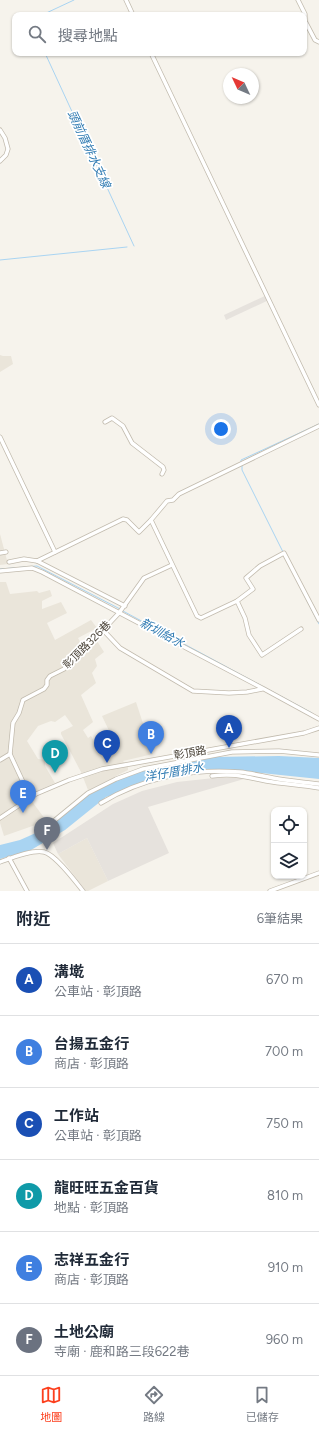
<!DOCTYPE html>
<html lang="zh-TW">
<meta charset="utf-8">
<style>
:root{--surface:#fff;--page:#f6f6f7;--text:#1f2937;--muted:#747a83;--line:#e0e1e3;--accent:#fc3f1d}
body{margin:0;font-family:Figtree,"Noto Sans TC",sans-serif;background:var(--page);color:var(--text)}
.controls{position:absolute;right:12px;bottom:12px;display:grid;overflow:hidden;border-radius:8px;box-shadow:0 1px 3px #0004}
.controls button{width:36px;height:36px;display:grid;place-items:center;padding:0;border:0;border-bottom:1px solid var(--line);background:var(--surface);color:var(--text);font:20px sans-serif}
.compass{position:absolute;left:223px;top:68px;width:36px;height:36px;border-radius:50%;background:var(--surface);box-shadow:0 1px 3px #0004;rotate:314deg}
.you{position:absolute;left:221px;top:429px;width:14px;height:14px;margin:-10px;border:3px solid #fff;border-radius:50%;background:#1a73e8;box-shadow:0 0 0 6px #1a73e833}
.badge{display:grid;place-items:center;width:26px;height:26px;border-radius:50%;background:var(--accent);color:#fff;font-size:13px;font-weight:700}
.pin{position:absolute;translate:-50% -33px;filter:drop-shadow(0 1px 2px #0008)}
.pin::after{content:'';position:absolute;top:21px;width:14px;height:12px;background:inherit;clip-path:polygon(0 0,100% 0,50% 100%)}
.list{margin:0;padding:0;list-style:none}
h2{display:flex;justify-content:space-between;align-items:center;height:52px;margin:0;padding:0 16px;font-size:17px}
h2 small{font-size:13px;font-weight:400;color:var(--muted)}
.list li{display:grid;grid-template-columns:26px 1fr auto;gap:12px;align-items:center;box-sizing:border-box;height:72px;padding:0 16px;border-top:1px solid var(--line)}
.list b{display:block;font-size:15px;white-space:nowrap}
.list p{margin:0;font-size:13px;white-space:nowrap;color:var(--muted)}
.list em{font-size:13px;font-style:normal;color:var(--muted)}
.icon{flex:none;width:22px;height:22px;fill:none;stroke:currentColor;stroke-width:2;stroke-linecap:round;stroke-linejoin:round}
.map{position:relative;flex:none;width:319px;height:891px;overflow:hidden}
.search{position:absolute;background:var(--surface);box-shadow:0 1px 3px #0004;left:12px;right:12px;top:12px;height:44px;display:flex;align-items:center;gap:10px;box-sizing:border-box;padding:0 14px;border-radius:8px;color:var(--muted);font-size:15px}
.sheet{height:484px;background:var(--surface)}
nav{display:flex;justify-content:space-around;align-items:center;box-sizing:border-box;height:56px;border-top:1px solid var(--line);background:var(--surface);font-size:11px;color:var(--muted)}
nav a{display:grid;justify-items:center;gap:2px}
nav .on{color:var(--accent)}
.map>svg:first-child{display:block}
.residential{fill:#eae5da}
.industrial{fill:#e6e2dd}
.water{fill:#a9d4f2}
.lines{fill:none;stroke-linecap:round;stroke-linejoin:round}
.stream{stroke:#a9d4f2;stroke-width:1}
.minor-casing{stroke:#c2bbae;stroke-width:5}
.minor{stroke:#fff;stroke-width:3.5}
.labels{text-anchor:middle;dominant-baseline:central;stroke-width:3.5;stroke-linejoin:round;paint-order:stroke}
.street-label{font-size:11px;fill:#4b4439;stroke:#fff}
.water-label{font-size:12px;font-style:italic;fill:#2e7ab2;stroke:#fff}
</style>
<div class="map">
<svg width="319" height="891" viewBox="0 0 319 891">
<rect width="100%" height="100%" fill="#f6f3ec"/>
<g class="residential">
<path d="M0,355L3,356H11L13,364L0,372Z"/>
<path d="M0,534L8,564L0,565Z"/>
<path d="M0,582H6L10,594L37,591L39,593L50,590L52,596L42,601V609L61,602L67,613L47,623L55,640L91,620L97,628L78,638L85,651L97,641L104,652L95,659L97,666L92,673L96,683L81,695L93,722L83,730L88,738L91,736L99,750L114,741L102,716L136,702L153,754L123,761L128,767V770L88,790L81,772L61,734V732L73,726L65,715L55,722L51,721L38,726L27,741L38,759L45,760V766L55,783L30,794L28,796L45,819L41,823L4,836L0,823Z"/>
<path d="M87,838L108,881L88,891H86L58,854Z"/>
</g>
<g class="industrial">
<path d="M267,295L269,300L226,320L224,315Z"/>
<path d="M214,778H243L244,779L148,807L169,853L108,881L87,838L58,854L53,843L113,804L142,791L177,782Z"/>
</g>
<path class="water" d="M279,756L319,758V779L241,771L180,774L106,797L65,830L31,850L0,859V845L20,840L38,832L55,821L89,794L117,779L142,770L215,757Z"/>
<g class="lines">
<g class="stream">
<path d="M42,15L74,0"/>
<path d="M45,53L134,246"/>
<path d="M0,260L127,247"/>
<path d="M241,462V460L319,424"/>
<path d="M242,465V470L283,552"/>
<path d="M0,569L37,566L120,609"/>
<path d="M301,589L319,624"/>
<path d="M123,611L312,713"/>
</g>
<defs>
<g id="minor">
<path d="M126,0L133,15"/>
<path d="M298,0L305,14V21L315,40L319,42"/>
<path d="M151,53L319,405"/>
<path d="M0,130L5,138L8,149L6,155L0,161"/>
<path d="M105,422L112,418L123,426L132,443L163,467L164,470L162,474"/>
<path d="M319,426L179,494L173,500L167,501L151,520L197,616L201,618L237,601L253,589L246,578L260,566L284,553L319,620"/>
<path d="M0,437L55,552"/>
<path d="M0,553L6,552"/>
<path d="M37,561L125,606"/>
<path d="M9,562L24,559L37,561L123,519L127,520L139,532L151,520"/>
<path d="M0,571L32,568L42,572L264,689L319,719"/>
<path d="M237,601L245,618L249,635L262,655L301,629"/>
<path d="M103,630L120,648L193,691L229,693L247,692L262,689"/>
<path d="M0,760L10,754"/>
<path d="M212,776C234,773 245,777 266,781C283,784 301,785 319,788"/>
<path d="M30,797L10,754L13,723L19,713L23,700L44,689L47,685V680L50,676L64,669L72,657L103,630L119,613L144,578L172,565"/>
<path d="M101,803C142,778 192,768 240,772C251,773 262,776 273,778C288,781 304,782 319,784"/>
<path d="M0,818L36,794L69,780L102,769L304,733L319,728"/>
<path d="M55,820L88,793L116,779L143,769L232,752L279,751L319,755"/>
<path d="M9,858L27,891"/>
<path d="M0,862C11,858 33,849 44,852C56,855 75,881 83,891"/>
<path d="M270,891L319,873"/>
</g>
</defs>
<use href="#minor" class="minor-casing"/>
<use href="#minor" class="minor"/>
</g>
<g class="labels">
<g class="street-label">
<text transform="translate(87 645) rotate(-45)">彰頂路326巷</text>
<text transform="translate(190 753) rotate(-10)">彰頂路</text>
</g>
<g class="water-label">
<text transform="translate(89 149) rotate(65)">頭前厝排水支線</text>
<text transform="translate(162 633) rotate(28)">新圳給水</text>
<text transform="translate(174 772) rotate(-10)">洋仔厝排水</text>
</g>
</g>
</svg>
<div class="controls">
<button><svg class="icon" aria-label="locate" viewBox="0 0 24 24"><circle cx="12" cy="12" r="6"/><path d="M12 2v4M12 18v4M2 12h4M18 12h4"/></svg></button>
<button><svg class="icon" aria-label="layers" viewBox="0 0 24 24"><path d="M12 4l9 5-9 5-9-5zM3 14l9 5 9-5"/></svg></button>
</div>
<svg class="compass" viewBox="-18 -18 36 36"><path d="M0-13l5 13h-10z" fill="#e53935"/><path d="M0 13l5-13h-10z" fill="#747a83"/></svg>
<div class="you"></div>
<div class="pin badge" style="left:229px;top:748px;background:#1a4fb4">A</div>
<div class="pin badge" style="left:151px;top:754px;background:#3f7fe0">B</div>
<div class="pin badge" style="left:107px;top:763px;background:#1a4fb4">C</div>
<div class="pin badge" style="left:55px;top:773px;background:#0f9aa8">D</div>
<div class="pin badge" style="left:23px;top:813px;background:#3f7fe0">E</div>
<div class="pin badge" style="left:47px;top:850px;background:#6b7280">F</div>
<div class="search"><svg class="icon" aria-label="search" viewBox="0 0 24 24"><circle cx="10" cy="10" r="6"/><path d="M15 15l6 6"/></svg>搜尋地點</div>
</div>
<section class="sheet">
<h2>附近<small>6筆結果</small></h2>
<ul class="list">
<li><span class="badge" style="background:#1a4fb4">A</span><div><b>溝墘</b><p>公車站 · 彰頂路</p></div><em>670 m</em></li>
<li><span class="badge" style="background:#3f7fe0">B</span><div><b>台揚五金行</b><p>商店 · 彰頂路</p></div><em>700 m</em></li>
<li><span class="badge" style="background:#1a4fb4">C</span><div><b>工作站</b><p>公車站 · 彰頂路</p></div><em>750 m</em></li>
<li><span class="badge" style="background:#0f9aa8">D</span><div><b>龍旺旺五金百貨</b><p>地點 · 彰頂路</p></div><em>810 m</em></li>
<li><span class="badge" style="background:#3f7fe0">E</span><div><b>志祥五金行</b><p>商店 · 彰頂路</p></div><em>910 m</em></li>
<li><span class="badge" style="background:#6b7280">F</span><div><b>土地公廟</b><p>寺廟 · 鹿和路三段622巷</p></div><em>960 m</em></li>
</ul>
</section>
<nav>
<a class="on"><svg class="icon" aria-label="map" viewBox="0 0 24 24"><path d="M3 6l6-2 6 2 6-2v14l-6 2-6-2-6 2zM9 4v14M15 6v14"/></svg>地圖</a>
<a><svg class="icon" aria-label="directions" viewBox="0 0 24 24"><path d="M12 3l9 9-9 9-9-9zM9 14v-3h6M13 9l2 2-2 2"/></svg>路線</a>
<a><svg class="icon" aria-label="saved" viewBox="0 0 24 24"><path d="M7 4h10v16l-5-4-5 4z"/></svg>已儲存</a>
</nav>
